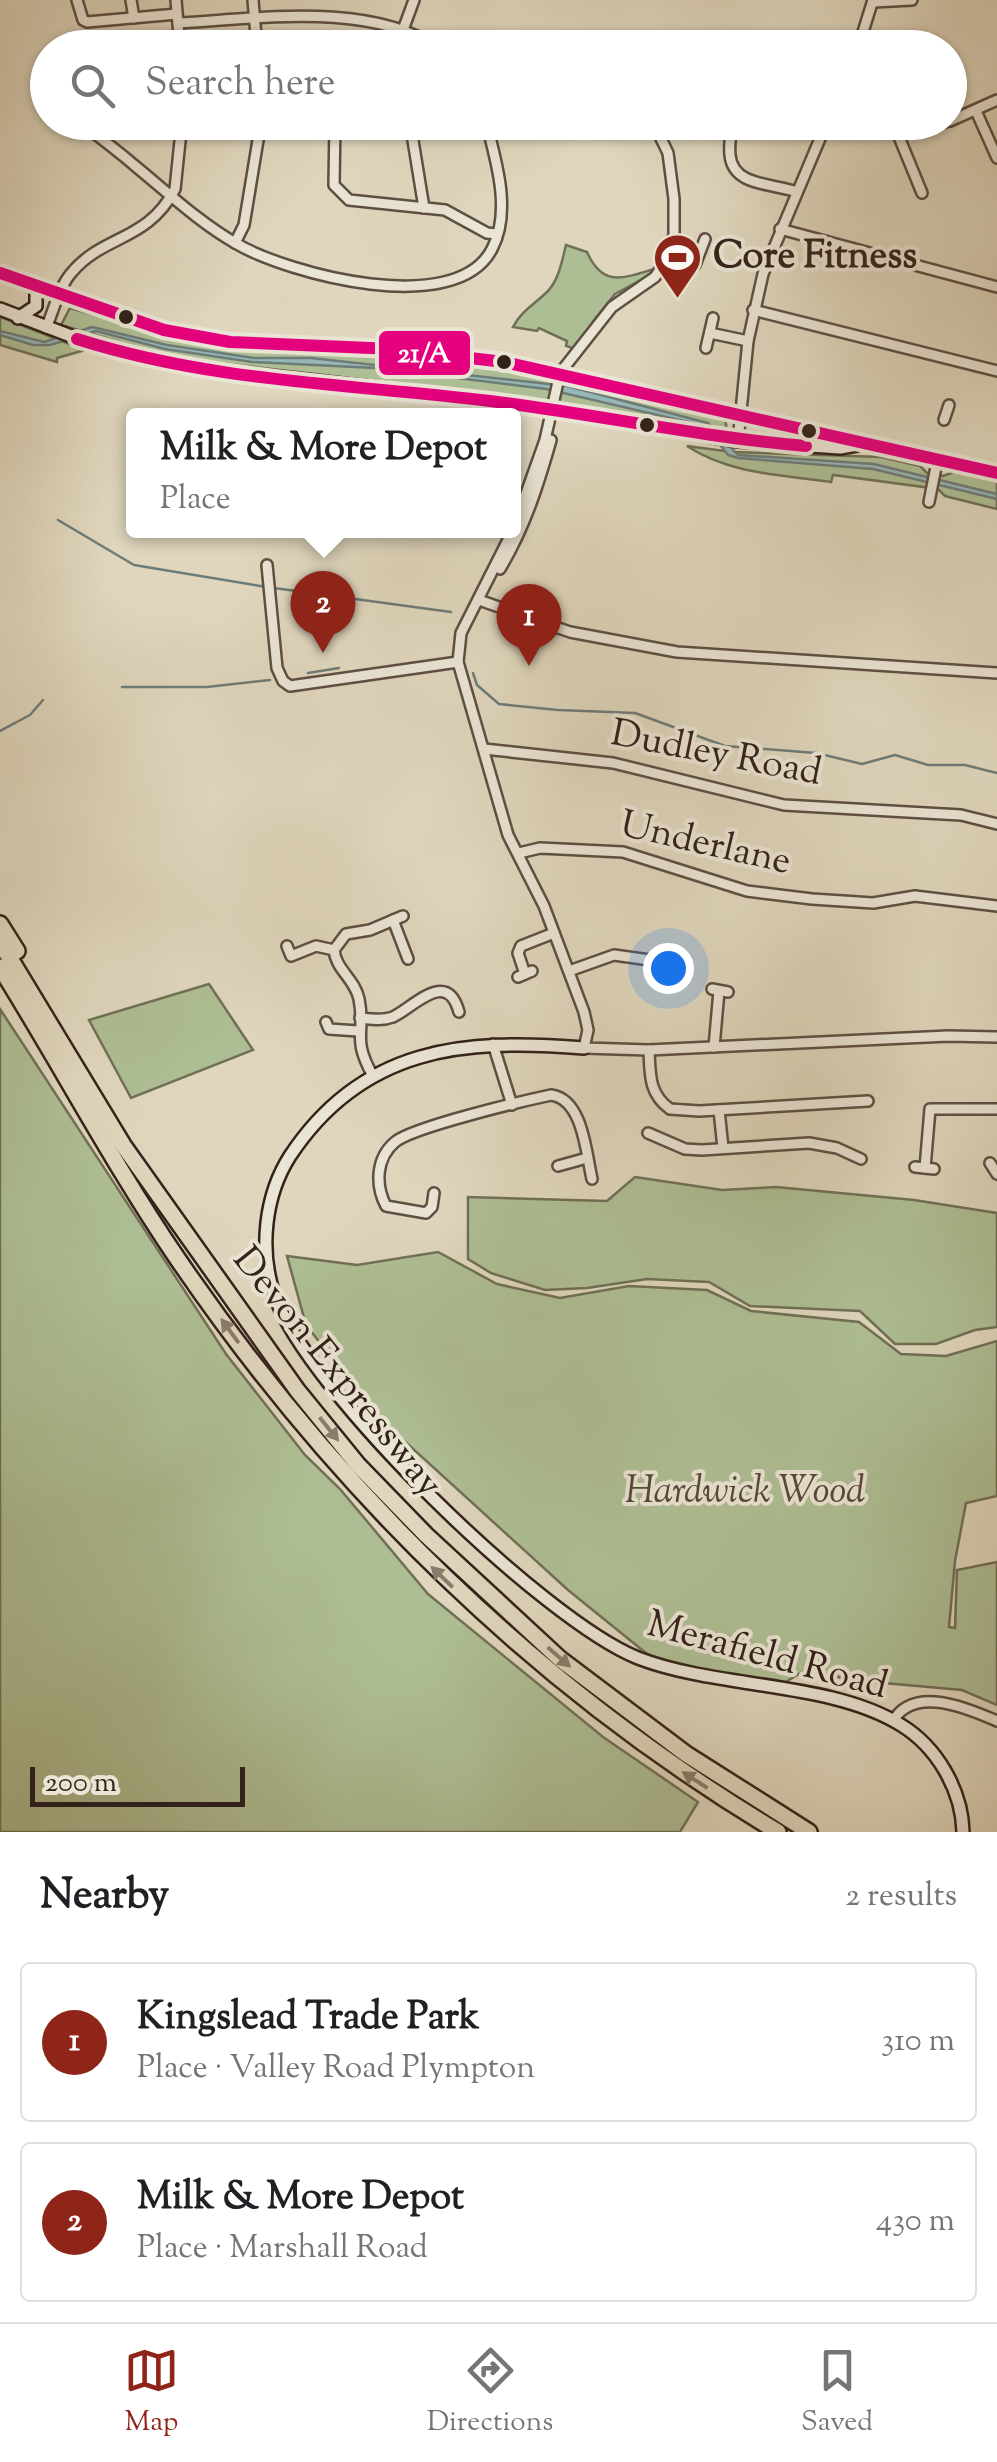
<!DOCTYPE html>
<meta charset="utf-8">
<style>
:root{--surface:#fff;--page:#f6f6f6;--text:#202124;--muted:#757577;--line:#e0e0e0;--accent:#8f2418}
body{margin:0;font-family:"Sorts Mill Goudy",serif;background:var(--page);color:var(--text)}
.scale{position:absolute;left:30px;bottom:25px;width:215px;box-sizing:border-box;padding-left:10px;border:5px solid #33221a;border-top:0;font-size:28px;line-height:35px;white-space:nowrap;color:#33221a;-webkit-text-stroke:8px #eae4d4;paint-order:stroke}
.you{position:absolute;left:668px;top:968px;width:35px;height:35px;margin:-25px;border:8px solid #fff;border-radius:50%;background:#1a73e8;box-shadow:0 0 0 15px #1a73e833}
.badge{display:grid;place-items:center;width:65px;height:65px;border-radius:50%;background:var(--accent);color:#fff;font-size:32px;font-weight:700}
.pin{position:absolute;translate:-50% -82px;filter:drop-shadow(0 2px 5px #0008)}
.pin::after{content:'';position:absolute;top:52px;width:35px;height:30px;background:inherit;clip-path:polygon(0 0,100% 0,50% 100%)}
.popup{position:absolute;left:126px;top:408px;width:395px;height:130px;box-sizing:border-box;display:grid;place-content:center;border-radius:10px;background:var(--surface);filter:drop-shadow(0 2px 8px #0005);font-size:32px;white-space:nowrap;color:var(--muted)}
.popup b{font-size:38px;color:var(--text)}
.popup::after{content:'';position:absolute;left:50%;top:100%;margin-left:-20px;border:20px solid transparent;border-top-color:var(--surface)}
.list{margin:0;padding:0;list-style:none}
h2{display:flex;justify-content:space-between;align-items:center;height:130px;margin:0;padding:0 40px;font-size:42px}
h2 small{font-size:32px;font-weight:400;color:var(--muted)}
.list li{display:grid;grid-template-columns:65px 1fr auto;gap:30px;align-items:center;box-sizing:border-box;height:160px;margin:0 20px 20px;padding:0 20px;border:2px solid var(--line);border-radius:10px}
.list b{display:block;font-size:38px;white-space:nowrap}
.list p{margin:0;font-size:32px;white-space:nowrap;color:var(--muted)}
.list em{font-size:32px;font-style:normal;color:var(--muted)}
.icon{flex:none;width:55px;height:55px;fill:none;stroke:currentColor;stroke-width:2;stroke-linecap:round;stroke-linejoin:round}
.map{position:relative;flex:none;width:997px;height:1832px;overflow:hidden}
.search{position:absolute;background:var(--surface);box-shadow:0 2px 8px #0004;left:30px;right:30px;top:30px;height:110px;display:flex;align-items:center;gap:25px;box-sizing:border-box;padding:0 35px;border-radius:55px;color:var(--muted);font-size:38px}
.sheet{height:490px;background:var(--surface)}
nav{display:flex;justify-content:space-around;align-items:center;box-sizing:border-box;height:140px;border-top:2px solid var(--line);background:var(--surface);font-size:28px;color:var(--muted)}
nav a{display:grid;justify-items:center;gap:5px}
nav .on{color:var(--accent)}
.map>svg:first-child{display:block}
.green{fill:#aebe94;stroke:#707057;stroke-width:2.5}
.water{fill:#95b8b7;stroke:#6e7c78;stroke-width:2.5}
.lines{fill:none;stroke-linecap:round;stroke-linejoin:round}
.stream{stroke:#6e7c78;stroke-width:2.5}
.street-casing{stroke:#5e4f43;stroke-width:14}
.secondary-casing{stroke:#33221a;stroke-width:16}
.highway-casing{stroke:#33221a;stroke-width:20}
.street{stroke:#eae4d4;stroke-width:9}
.secondary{stroke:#eae4d4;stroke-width:11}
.highway{stroke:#dfd6bd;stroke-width:15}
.bus-1-casing{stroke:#eae4d4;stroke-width:20}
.bus-1{stroke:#e5007d;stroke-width:12}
.oneway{fill:#897c6c}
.bus-dot{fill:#33221a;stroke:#eae4d4;stroke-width:4}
.labels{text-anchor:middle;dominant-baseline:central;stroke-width:8;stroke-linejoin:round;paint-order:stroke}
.poi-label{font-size:38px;font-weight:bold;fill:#33221a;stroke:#eae4d4;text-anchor:start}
.street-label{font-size:38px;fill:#33221a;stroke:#eae4d4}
.park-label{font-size:38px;font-style:italic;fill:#524938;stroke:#eae4d4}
.line-badge{stroke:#eae4d4;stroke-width:4}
.badge-label{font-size:28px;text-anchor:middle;font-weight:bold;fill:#fff}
</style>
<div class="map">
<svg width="997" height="1832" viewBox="0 0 997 1832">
<rect width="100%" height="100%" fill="#dfd6bd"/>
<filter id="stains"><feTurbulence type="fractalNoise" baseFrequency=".002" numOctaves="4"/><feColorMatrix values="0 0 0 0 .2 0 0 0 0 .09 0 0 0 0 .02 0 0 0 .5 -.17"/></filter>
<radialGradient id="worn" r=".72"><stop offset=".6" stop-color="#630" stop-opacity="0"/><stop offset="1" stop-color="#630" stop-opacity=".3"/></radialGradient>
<g class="green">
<path d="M566,245L587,252C602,286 621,279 651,270L652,274L615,294L592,323L578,350L566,346L567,341L539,328L537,331L513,327C522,310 535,304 548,291C559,279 562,261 566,245Z"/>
<path d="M70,308L158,333L252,351L375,352L539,376L566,383L568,380L725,417L727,432L566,403L203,361L151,351L61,325Z"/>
<path d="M0,317L85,350L57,358V362L0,345Z"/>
<path d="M687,446L732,452L881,457L920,466L927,473L943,476L954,472L997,482V509L945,496L938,489L833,475L831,482C782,475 729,474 687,446Z"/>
<path d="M209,984L253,1050L131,1098L89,1020Z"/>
<path d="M0,1009L226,1354L305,1455L340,1489L428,1594L603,1737L698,1802L680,1832H0Z"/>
<path d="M635,1177L722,1190L776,1187L914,1200L997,1213V1327L975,1330L936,1344H895L860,1311L750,1306L709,1282L647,1279L587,1288L545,1290L491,1273L468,1259V1197L607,1201Z"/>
<path d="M438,1252L497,1284L560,1298L629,1286L707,1290L751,1311L859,1322L901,1354L946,1356L997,1341V1496L966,1503L955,1561L949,1627L955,1628L957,1570L997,1562V1705L962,1690L850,1680L814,1671L812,1666L784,1683L657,1662L568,1590L378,1417L306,1325L287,1256L357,1265Z"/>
</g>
<path class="water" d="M92,327L167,345L254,358H311L567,386L708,423L738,455L874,464L997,494V499L873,469L738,458L728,455L705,426L546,389L375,368L252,362L165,349L96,331L50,345H33L0,335V331L44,342Z"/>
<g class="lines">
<g class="stream">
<path d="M58,520L134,565L266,587"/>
<path d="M274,588L451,612"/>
<path d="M308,673L339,668"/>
<path d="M473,673L477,685L499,704L558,710L635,713L725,746L816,753L862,764L895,755L928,765H965L997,773"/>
<path d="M122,687H207L270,680"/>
<path d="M0,731L30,715L43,700"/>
</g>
<defs>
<g id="street">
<path d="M77,0L83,20L87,22L177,14"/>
<path d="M131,0L134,18"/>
<path d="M176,0L180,48"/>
<path d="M253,0L257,48"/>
<path d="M873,2L912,0"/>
<path d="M178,23C257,19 369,1 438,48"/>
<path d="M403,30L414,0"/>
<path d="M858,48L873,0"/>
<path d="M976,111L997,158"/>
<path d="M950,121L997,100"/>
<path d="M81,122C98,137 117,150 134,165C167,192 200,223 237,244C289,274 456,319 492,249C512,212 496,160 486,122"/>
<path d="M335,122L334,185L349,200L445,210L487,233L496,234"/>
<path d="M410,122L424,208"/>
<path d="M737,122C730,134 729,142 730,155C733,187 773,183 797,192"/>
<path d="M834,122C872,137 908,135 946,122"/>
<path d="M897,132L922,193"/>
<path d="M780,229L997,287"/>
<path d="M235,243L244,225L261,122"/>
<path d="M672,243L699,254"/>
<path d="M695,265L705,239"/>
<path d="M753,310L997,371"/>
<path d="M46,328C54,310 59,286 73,271C104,235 148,241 175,189L182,122"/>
<path d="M710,333L748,341"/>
<path d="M706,348L713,318"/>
<path d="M944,420L949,405"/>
<path d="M738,441L748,341L763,274L827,122"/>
<path d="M929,502L937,462"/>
<path d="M513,530L461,633L458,662L508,835L544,906L584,1012L588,1030L584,1048L649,1050L948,1036L997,1037"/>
<path d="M513,530L545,440L560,373L612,307L655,277L667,259L674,235V199L668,153L653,122"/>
<path d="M267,565L277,668L283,681L290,686L458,662"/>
<path d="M500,569C525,527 538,486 551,440"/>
<path d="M479,600L570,632L677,652L997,673"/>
<path d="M484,749L613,763L784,805L961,815L997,824"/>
<path d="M519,853L540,848L623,852L747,891L812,899L873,903L915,896L997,906"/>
<path d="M393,920L408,959"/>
<path d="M287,946L291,956L316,946L334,950"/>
<path d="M569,971L614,955L664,962"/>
<path d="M525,974L518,953L521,946L554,933"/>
<path d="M518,977L532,971"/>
<path d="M712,989L728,992"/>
<path d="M360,1018C371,1019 382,1021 393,1017C414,1007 447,968 459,1012"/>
<path d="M326,1022L329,1029L358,1031"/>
<path d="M493,1044L512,1105"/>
<path d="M714,1047L719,991"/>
<path d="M649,1050C650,1075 649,1094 670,1109L699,1111L868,1101"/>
<path d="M373,1076C351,1037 366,1034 359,999C355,979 336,970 334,950L346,934L370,930L403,916"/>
<path d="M719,1110L723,1148"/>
<path d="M648,1133L685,1149L702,1150L809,1143L837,1148L861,1159"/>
<path d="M990,1163L997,1174"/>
<path d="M558,1166L587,1158"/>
<path d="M915,1167L934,1169"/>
<path d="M925,1168L930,1109H997"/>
<path d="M434,1193L432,1207L426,1213L386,1206C375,1185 376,1158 395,1142C413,1127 523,1101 551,1095C583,1099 586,1153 592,1179"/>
<path d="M893,1721C914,1685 967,1708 997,1721"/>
</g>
<g id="secondary">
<path d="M0,273L164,330L230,342L393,349L504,362L997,473"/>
<path d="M0,309L105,349L185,367L489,400L738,441L840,448L857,445"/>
<path d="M18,318L36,306V291L30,282"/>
<path d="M584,1048C464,1038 362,1047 290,1156C265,1195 259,1249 274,1294C307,1391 543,1620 638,1658C718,1689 830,1681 901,1725C937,1747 962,1790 963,1832"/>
</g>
<g id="highway">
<path d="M0,924L17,951"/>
<path d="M0,942L123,1145L297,1390L358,1465L426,1535L560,1659L686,1754L809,1832"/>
<path d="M0,967C60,1063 113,1164 177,1258C335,1490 536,1687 778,1832"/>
</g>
</defs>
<use href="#street" class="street-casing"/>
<use href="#secondary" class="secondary-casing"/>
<use href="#highway" class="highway-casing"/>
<use href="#street" class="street"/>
<use href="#secondary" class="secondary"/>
<use href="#highway" class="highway"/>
<defs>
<g id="bus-1">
<path d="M0,273L164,330L230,342L393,349L504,362L997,473"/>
<path d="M77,339C212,382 350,384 490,401C596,414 700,437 806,446"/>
</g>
</defs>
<use href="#bus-1" class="bus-1-casing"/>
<use href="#bus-1" class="bus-1"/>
</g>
<defs><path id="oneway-solid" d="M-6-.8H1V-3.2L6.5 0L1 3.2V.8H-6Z" transform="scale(2.5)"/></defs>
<g class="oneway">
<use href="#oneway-solid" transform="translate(230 1331) rotate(-126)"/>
<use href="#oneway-solid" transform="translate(329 1429) rotate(51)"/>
<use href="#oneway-solid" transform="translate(442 1577) rotate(-136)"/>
<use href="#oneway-solid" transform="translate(559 1657) rotate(41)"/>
<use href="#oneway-solid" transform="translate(695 1780) rotate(-147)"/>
</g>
<defs>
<symbol id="stadium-pin" viewBox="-11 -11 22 30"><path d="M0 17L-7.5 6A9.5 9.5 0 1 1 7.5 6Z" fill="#8f2418" stroke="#eae4d4"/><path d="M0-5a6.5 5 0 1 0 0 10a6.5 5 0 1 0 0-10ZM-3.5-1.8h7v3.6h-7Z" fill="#fff"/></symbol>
</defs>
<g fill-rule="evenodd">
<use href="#stadium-pin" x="650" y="230" width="55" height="75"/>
</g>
<g class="bus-dot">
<circle cx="126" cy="317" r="9"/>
<circle cx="504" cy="362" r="9"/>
<circle cx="647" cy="425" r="9"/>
<circle cx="809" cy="431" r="9"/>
</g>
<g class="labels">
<g class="poi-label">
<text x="713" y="258">Core Fitness</text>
</g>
<g class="street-label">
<text transform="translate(716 755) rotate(11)">Dudley Road</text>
<text transform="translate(705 845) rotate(13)">Underlane</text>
<text transform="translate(336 1373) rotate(51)">Devon Expressway</text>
<text transform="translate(767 1657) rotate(15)">Merafield Road</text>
</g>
<g class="park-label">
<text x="745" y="1493">Hardwick Wood</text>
</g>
</g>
<rect class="line-badge" x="377" y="329" width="95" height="48" rx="10" fill="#e5007d"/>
<g class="badge-label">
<text x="424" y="362">21/A</text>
</g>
<rect width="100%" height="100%" filter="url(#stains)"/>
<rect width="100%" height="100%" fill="url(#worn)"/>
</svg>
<div class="scale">200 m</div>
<div class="you"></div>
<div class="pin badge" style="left:529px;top:666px">1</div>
<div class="pin badge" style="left:323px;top:653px">2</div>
<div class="popup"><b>Milk &amp; More Depot</b>Place</div>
<div class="search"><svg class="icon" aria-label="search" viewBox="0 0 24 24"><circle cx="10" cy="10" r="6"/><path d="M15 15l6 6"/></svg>Search here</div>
</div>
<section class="sheet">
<h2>Nearby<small>2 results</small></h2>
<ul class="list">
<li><span class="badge">1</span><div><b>Kingslead Trade Park</b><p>Place · Valley Road Plympton</p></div><em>310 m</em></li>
<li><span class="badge">2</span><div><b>Milk &amp; More Depot</b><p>Place · Marshall Road</p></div><em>430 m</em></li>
</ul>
</section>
<nav>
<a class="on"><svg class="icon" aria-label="map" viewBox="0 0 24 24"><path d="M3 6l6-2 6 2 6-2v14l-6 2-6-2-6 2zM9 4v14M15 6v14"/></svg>Map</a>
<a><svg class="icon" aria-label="directions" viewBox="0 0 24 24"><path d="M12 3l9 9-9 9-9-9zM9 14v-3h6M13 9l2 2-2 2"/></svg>Directions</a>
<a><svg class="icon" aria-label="saved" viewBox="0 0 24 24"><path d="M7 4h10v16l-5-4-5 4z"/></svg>Saved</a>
</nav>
